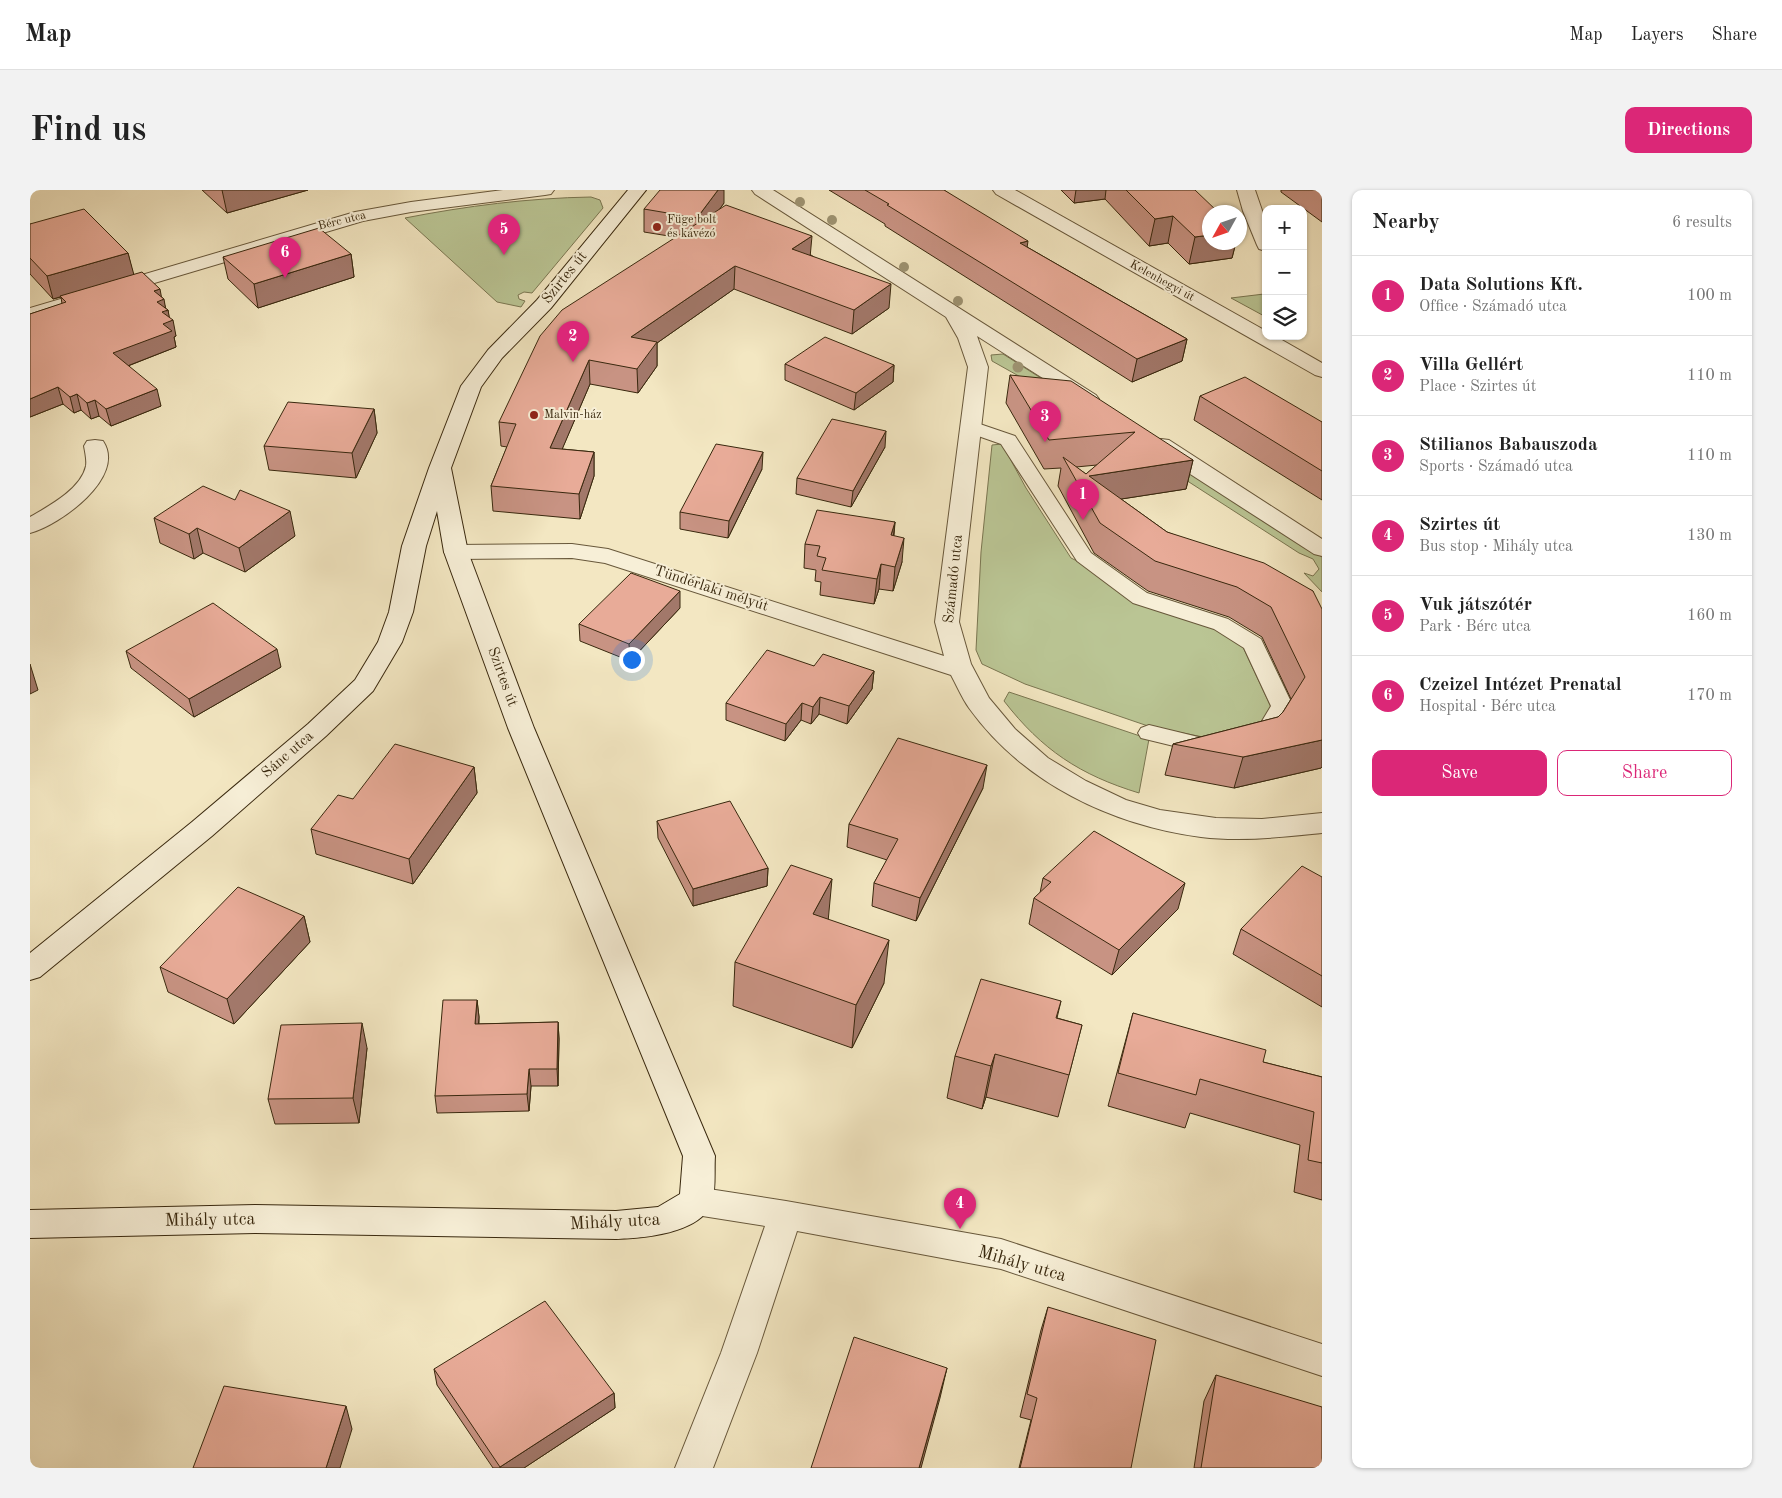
<!DOCTYPE html>
<meta charset="utf-8">
<style>
:root{--surface:#fff;--page:#f2f2f2;--text:#222;--muted:#767676;--line:#e0e0e0;--accent:#db2777}
body{margin:0;font-family:"Old Standard TT",serif;background:var(--page);color:var(--text)}
.controls{position:absolute;right:15px;top:15px;display:grid;overflow:hidden;border-radius:10px;box-shadow:0 1px 4px #0004}
.controls button{width:45px;height:45px;display:grid;place-items:center;padding:0;border:0;border-bottom:1px solid var(--line);background:var(--surface);color:var(--text);font:25px sans-serif}
.compass{position:absolute;left:1172px;top:15px;width:45px;height:45px;border-radius:50%;background:var(--surface);box-shadow:0 1px 4px #0004;rotate:230deg}
.you{position:absolute;left:601px;top:469px;width:18px;height:18px;margin:-12px;border:4px solid #fff;border-radius:50%;background:#1a73e8;box-shadow:0 0 0 8px #1a73e833}
.badge{display:grid;place-items:center;width:32px;height:32px;border-radius:50%;background:var(--accent);color:#fff;font-size:16px;font-weight:700}
.pin{position:absolute;translate:-50% -41px;filter:drop-shadow(0 1px 2px #0008)}
.pin::after{content:'';position:absolute;top:26px;width:18px;height:15px;background:inherit;clip-path:polygon(0 0,100% 0,50% 100%)}
.list{margin:0;padding:0;list-style:none}
h2{display:flex;justify-content:space-between;align-items:center;height:65px;margin:0;padding:0 20px;font-size:21px}
h2 small{font-size:16px;font-weight:400;color:var(--muted)}
.list li{display:grid;grid-template-columns:32px 1fr auto;gap:15px;align-items:center;box-sizing:border-box;height:80px;padding:0 20px;border-top:1px solid var(--line)}
.list b{display:block;font-size:19px;white-space:nowrap}
.list p{margin:0;font-size:16px;white-space:nowrap;color:var(--muted)}
.list em{font-size:16px;font-style:normal;color:var(--muted)}
.actions{display:flex;gap:10px;padding:15px 20px}
.actions a{flex:1;padding:11px 0;border:1px solid var(--accent);border-radius:10px;text-align:center;font-size:18px;color:var(--accent)}
.actions .main{background:var(--accent);color:#fff}
.icon{flex:none;width:28px;height:28px;fill:none;stroke:currentColor;stroke-width:2;stroke-linecap:round;stroke-linejoin:round}
.map{position:relative;flex:none;width:1292px;height:1278px;overflow:hidden;border-radius:10px}
header{display:flex;align-items:center;gap:30px;box-sizing:border-box;height:70px;padding:0 25px;background:var(--surface);border-bottom:1px solid var(--line)}
header strong{font-size:24px}
nav{display:flex;gap:28px;margin-inline-start:auto;font-size:18px}
.intro{display:flex;align-items:center;justify-content:space-between;box-sizing:border-box;height:120px;padding:0 30px}
h1{margin:0;font-size:35px}
.button{padding:12px 22px;border-radius:10px;background:var(--accent);color:#fff;font-size:18px;font-weight:700}
main{display:flex;gap:30px;padding:0 30px}
aside{flex:1;background:var(--surface);border-radius:10px;box-shadow:0 1px 4px #0004}
.map>svg:first-child{display:block}
.green{fill:#bac594;stroke:#7a7651}
.lines{fill:none;stroke-linecap:round;stroke-linejoin:round}
.lane-casing{stroke:#68583b;stroke-width:2}
.street-casing{stroke:#68583b;stroke-width:2}
.secondary-casing{stroke:#39280e;stroke-width:2}
.lane{fill:#f7efd7;fill-rule:evenodd}
.street{fill:#f7efd7;fill-rule:evenodd}
.secondary{fill:#f7efd7;fill-rule:evenodd}
.tree{fill:#9e9372}
.wall{fill:#c89383;stroke:#39280e;fill-rule:evenodd}
.shaded-wall{fill:#a2786a;stroke:#39280e}
.building{fill:#e8ab98;stroke:#39280e}
.poi-dot{fill:#8f2418;stroke:#f7efd7;stroke-width:2}
.labels{text-anchor:middle;dominant-baseline:central;stroke-width:4;stroke-linejoin:round;paint-order:stroke}
.far-poi-label{font-size:12px;fill:#39280e;stroke:#f7efd7;text-anchor:start}
.far-street-label{font-size:12px;fill:#39280e;stroke:#f7efd7}
.street-label{font-size:15px;fill:#39280e;stroke:#f7efd7}
.near-street-label{font-size:18px;fill:#39280e;stroke:#f7efd7}
</style>
<header>
<strong>Map</strong>
<nav><a>Map</a><a>Layers</a><a>Share</a></nav>
</header>
<div class="intro"><h1>Find us</h1><a class="button">Directions</a></div>
<main>
<div class="map">
<svg width="1292" height="1278" viewBox="0 0 1292 1278">
<rect width="100%" height="100%" fill="#f3e7c2"/>
<filter id="stains"><feTurbulence type="fractalNoise" baseFrequency=".004" numOctaves="4"/><feColorMatrix values="0 0 0 0 .2 0 0 0 0 .09 0 0 0 0 .02 0 0 0 .5 -.17"/></filter>
<radialGradient id="worn" r=".72"><stop offset=".6" stop-color="#630" stop-opacity="0"/><stop offset="1" stop-color="#630" stop-opacity=".3"/></radialGradient>
<g class="green">
<path d="M561,7L570,10L573,18L502,103L494,102L488,105L489,109L495,111L491,117L467,112L375,28C436,16 499,8 561,7Z"/>
<path d="M1234,104L1236,108V127L1201,108Z"/>
<path d="M973,164L1292,367V402L1274,383L1283,386L1289,379L1283,369L1269,363L1035,212L962,171L961,165Z"/>
<path d="M972,254L996,298L1041,368L1187,440L1212,455L1241,517L1229,538L1178,548L1118,536L995,494L952,474L946,460L951,362L962,255Z"/>
<path d="M979,502L1119,549L1109,603C1050,585 1012,560 974,511Z"/>
</g>
<g class="lines">
<defs>
<g id="lane">
<path d="M941,231L985,246L1061,363L1117,403L1198,429L1231,449L1263,516L1242,552L1225,557L1217,554L1214,549L1217,544L1226,541L1241,516L1214,458L1184,439L1103,413L1047,371L971,254L934,241L932,237L934,233Z"/>
<path d="M1119,535L1193,553L1196,558L1193,563L1185,566L1111,548L1108,543L1111,538Z"/>
</g>
<g id="street">
<path d="M473,0H524L521,4L515,5L381,22L333,31L0,130V118L325,22L381,12Z"/>
<path d="M722,0H743L1066,205L1069,209L1066,213L1059,215L1052,213L947,146L958,177L929,432L941,474L959,508L985,539L1018,568L1056,591L1096,610L1130,620L1186,628L1232,629L1292,623V643C1252,647 1211,652 1171,647C1081,635 993,593 939,518C932,508 927,496 921,485L575,373L542,368L426,369L418,367L414,362L418,357L426,355L542,354L578,359L914,466L905,432L938,177L928,148L916,127L725,4Z"/>
<path d="M963,0H985L1236,141V146H1245L1292,173V187L1285,185L966,4Z"/>
<path d="M1207,0H1225L1236,32V61L1229,59L1227,55L1213,21Z"/>
<path d="M1131,249L1139,250L1292,349V366L1284,364L1123,260L1120,255L1123,250Z"/>
<path d="M65,250L73,251C97,287 30,335 0,343V327C19,316 51,299 56,276C57,270 55,262 54,256L57,251Z"/>
<path d="M666,997L756,1011L971,1049L1292,1154V1186L971,1079L767,1041L727,1163L683,1278H645L691,1163L735,1036L666,1025L654,1021L649,1011L654,1001Z"/>
</g>
<path id="secondary" d="M598,0H616L521,118L472,168L451,197L421,278L438,362L504,538L685,966C684,980 686,999 682,1012C671,1044 613,1048 586,1049L225,1043L0,1048V1020L225,1015L586,1021L628,1017L650,1004L653,966L478,538L414,362L407,321L396,356L383,422L372,452L343,501L296,546L182,646L10,787L0,790V763L162,632L278,534L325,490L348,452L359,422L372,356L399,278L431,196L458,160L507,110Z"/>
</defs>
<use href="#lane" class="lane-casing"/>
<use href="#street" class="street-casing"/>
<use href="#secondary" class="secondary-casing"/>
<use href="#lane" class="lane"/>
<use href="#street" class="street"/>
<use href="#secondary" class="secondary"/>
</g>
<g class="tree">
<circle cx="770" cy="12" r="5"/>
<circle cx="802" cy="30" r="5"/>
<circle cx="874" cy="77" r="5"/>
<circle cx="928" cy="111" r="5"/>
<circle cx="988" cy="177" r="5.5"/>
</g>
<g class="wall">
<path d="M172,0H278L197,23Z"/>
<path d="M799,0H914L997,57L1157,149L1152,171L1102,192L855,36V34Z"/>
<path d="M1031,0H1165L1180,52H1206L1202,68L1159,74L1138,53L1119,56L1075,9L1044,13Z"/>
<path d="M1251,0H1292V32L1251,2Z"/>
<path d="M694,13L690,18L781,65L859,118L822,144L704,99L627,153V176L608,203L560,194L532,259L564,262V286L550,329L463,321L461,296L477,257L471,256L469,232L645,47L614,42V19Z"/>
<path d="M0,34L98,63L103,84L132,107L136,119L138,120L139,128L146,146L144,147L146,157L98,176L131,216L81,236L69,226L61,229L51,220L44,223L33,214L0,227V124L32,114L31,107L23,109L0,84Z"/>
<path d="M321,64L324,87L228,118L198,89L193,67Z"/>
<path d="M755,174L864,175L863,192L824,220L755,190Z"/>
<path d="M980,185L1163,270L1156,299L1091,309L1137,342L1283,401L1291,578L1204,598L1135,585L1143,554L1248,527L1253,522L1261,509L1232,447L1199,427L1118,401L1064,363L1028,296L1031,278L1014,279L976,213ZM1067,275L1056,284L1046,277Z"/>
<path d="M1170,206L1292,232V310L1164,230Z"/>
<path d="M344,219L347,243L326,288L239,280L234,256Z"/>
<path d="M855,257L821,317L766,304L767,288Z"/>
<path d="M732,279L698,348L650,339V322Z"/>
<path d="M124,328L265,346L215,382L173,363L164,369L130,353Z"/>
<path d="M865,332L864,346L872,372L863,401L849,399L844,414L790,405L791,392L785,391L786,380L774,378L775,354Z"/>
<path d="M650,418L600,471L550,451L549,434Z"/>
<path d="M96,461L251,477L164,527L101,478Z"/>
<path d="M784,476L844,481L842,499L817,534L789,524L781,534L771,530L755,551L696,530V513Z"/>
<path d="M444,577L447,603L383,694L286,664L281,639L323,609Z"/>
<path d="M953,598L886,731L842,716L844,693L857,670L817,657L819,634Z"/>
<path d="M627,631L738,678L737,696L663,716L628,648Z"/>
<path d="M1292,687V817L1203,764L1211,739Z"/>
<path d="M1013,688L1148,719L1082,785L999,734L1004,708L1010,703Z"/>
<path d="M274,726L280,752L204,834L138,802L130,777Z"/>
<path d="M798,729L854,793L822,858L703,816L705,772Z"/>
<path d="M447,810L449,827V834L528,832L529,849L528,896H501L499,921L407,923L405,906Z"/>
<path d="M1031,811L1027,828L1052,835L1028,927L956,907L952,919L917,908L925,866Z"/>
<path d="M1103,823L1233,872L1292,887V1010L1264,1002L1270,955L1160,923L1155,938L1078,916Z"/>
<path d="M337,858L329,933L245,934L238,909Z"/>
<path d="M1018,1117L1101,1278H989L1001,1230L990,1227L1011,1140Z"/>
<path d="M404,1179L584,1203L585,1218L494,1278H463L407,1195Z"/>
<path d="M1186,1185L1292,1278H1164L1174,1211Z"/>
</g>
<g class="shaded-wall">
<path d="M192,0H278L197,23Z"/>
<path d="M688,0H694V13L667,51V28Z"/>
<path d="M1046,0H1076L1075,9L1044,13Z"/>
<path d="M1143,26L1138,53L1119,56L1125,29Z"/>
<path d="M1180,45V52H1206L1202,68L1159,74L1165,47Z"/>
<path d="M782,46L780,68L762,59Z"/>
<path d="M998,51L995,72L990,53Z"/>
<path d="M98,63L104,85L23,109L17,86Z"/>
<path d="M321,64L324,87L228,118L224,94Z"/>
<path d="M705,76L704,99L627,153V176L608,203L607,179L601,147Z"/>
<path d="M861,94L859,118L822,144L824,120Z"/>
<path d="M130,99L132,110L134,109L136,121L138,120L140,131L143,130L146,146L144,147L146,157L87,180L83,163L133,134L130,128L124,101Z"/>
<path d="M1157,149L1152,171L1102,192L1107,169Z"/>
<path d="M559,170L560,194L522,283L520,258Z"/>
<path d="M864,175L863,192L824,220L826,203Z"/>
<path d="M28,197L33,214L0,227V209Z"/>
<path d="M127,199L131,216L81,236L76,219Z"/>
<path d="M47,204L51,220L44,223L40,207Z"/>
<path d="M65,210L69,226L61,229L57,213Z"/>
<path d="M344,219L347,243L326,288L322,263Z"/>
<path d="M856,241L855,257L821,317L823,301Z"/>
<path d="M564,262V286L550,329L549,304Z"/>
<path d="M733,262L732,279L698,348L699,331Z"/>
<path d="M1163,270L1156,299L1059,314V286Z"/>
<path d="M260,321L265,346L215,382L209,358Z"/>
<path d="M865,332L862,357L861,345Z"/>
<path d="M167,338L173,363L164,369L159,344Z"/>
<path d="M874,348L872,372L863,401L865,377Z"/>
<path d="M851,374L849,399L844,414L847,389Z"/>
<path d="M650,401V418L600,471L599,454Z"/>
<path d="M247,459L251,477L164,527L159,509Z"/>
<path d="M0,474L8,500L0,504Z"/>
<path d="M844,481L842,499L817,534L819,516Z"/>
<path d="M790,507L789,524L781,534L783,517Z"/>
<path d="M772,513L771,530L755,551L756,534Z"/>
<path d="M1292,550V577L1291,578L1204,598L1213,567Z"/>
<path d="M957,575L953,598L886,731L890,708Z"/>
<path d="M444,577L447,603L383,694L379,669Z"/>
<path d="M738,678L737,696L663,716V699Z"/>
<path d="M802,689L798,732L783,724Z"/>
<path d="M1155,693L1148,719L1082,785L1089,760Z"/>
<path d="M274,726L280,752L204,834L197,809Z"/>
<path d="M859,750L854,793L822,858L826,815Z"/>
<path d="M447,810L449,827L447,851L445,834Z"/>
<path d="M528,832L529,849L528,896L527,879Z"/>
<path d="M332,833L337,858L329,933L323,908Z"/>
<path d="M965,864L956,907L952,919L961,876Z"/>
<path d="M499,879L501,896L499,921L497,904Z"/>
<path d="M917,1178L910,1208L891,1278H889Z"/>
<path d="M584,1203L585,1218L494,1278H470V1277Z"/>
<path d="M316,1216L322,1239L310,1278H296Z"/>
</g>
<g class="building">
<path d="M630,0H688L667,28L614,19Z"/>
<path d="M835,0H914L998,51L990,53L1157,149L1107,169L857,15L859,14Z"/>
<path d="M1096,0H1165L1188,22H1180V45L1165,47L1143,26L1125,29Z"/>
<path d="M696,15L782,46L762,59L861,94L824,120L705,76L601,147L627,152L607,179L559,170L520,258L564,262L549,304L461,296L486,234L469,232L510,146L532,120Z"/>
<path d="M54,19L98,63L17,86L0,68V34Z"/>
<path d="M289,38L321,64L224,94L193,67Z"/>
<path d="M112,82L130,99L124,101L134,109L127,112L138,120L132,122L143,130L133,134L142,141L83,163L127,199L76,219L65,210L57,213L47,204L40,207L28,197L0,209V124L36,112L30,106Z"/>
<path d="M795,147L864,175L826,203L755,174Z"/>
<path d="M980,185L1041,191L1163,270L1059,286L1137,342L1234,373L1283,401L1292,419V550L1213,567L1143,554L1248,527L1253,522L1275,487L1241,417L1207,397L1125,371L1070,333L1033,267L1056,284L1105,242L1019,250Z"/>
<path d="M1215,187L1292,232V281L1170,206Z"/>
<path d="M258,212L344,219L322,263L234,256Z"/>
<path d="M802,229L856,241L823,301L767,288Z"/>
<path d="M686,254L733,262L699,331L650,322Z"/>
<path d="M173,296L205,310L210,300L260,321L209,358L167,338L159,344L124,328Z"/>
<path d="M787,320L865,332L861,345L874,348L865,377L851,374L847,389L792,380L796,368L787,366L790,356L775,354Z"/>
<path d="M601,383L650,401L599,454L549,434Z"/>
<path d="M183,413L247,459L159,509L96,461Z"/>
<path d="M737,460L784,476L793,464L844,481L819,516L790,507L783,517L772,513L756,534L696,513Z"/>
<path d="M868,548L957,575L890,708L844,693L868,649L819,634Z"/>
<path d="M365,554L444,577L379,669L281,639L308,605L323,609Z"/>
<path d="M700,611L738,678L663,699L627,631Z"/>
<path d="M1064,641L1155,693L1089,760L1004,708L1021,692L1013,688Z"/>
<path d="M761,675L802,689L783,724L859,750L826,815L705,772Z"/>
<path d="M1272,676L1292,687V786L1211,739Z"/>
<path d="M208,697L274,726L197,809L130,777Z"/>
<path d="M951,789L1031,811L1026,828L1052,835L1039,885L965,864L961,876L925,866Z"/>
<path d="M413,810H447L445,834L528,832L527,879H499L497,904L405,906Z"/>
<path d="M1103,823L1236,860L1233,872L1292,887V973L1278,970L1284,922L1170,889L1166,905L1088,883Z"/>
<path d="M332,833L323,908L238,909L251,835Z"/>
<path d="M515,1111L584,1203L470,1277L404,1179Z"/>
<path d="M1018,1117L1126,1150L1101,1278H990L1007,1208L997,1204Z"/>
<path d="M824,1147L917,1178L889,1278H781Z"/>
<path d="M1186,1185L1292,1217V1278H1171Z"/>
<path d="M194,1196L316,1216L296,1278H163Z"/>
</g>
<g class="poi-dot">
<circle cx="627" cy="37" r="5"/>
<circle cx="504" cy="225" r="5"/>
</g>
<g class="labels">
<g class="far-poi-label">
<text x="637" y="30">Füge bolt<tspan x="637" dy="14">és kávézó</tspan></text>
<text x="514" y="225">Malvin-ház</text>
</g>
<g class="far-street-label">
<text transform="translate(312 31) rotate(-14)">Bérc utca</text>
<text transform="translate(1132 91) rotate(29)">Kelenhegyi út</text>
</g>
<g class="street-label">
<text transform="translate(535 88) rotate(-51)">Szirtes út</text>
<text transform="translate(924 389) rotate(-84)">Számadó utca</text>
<text transform="translate(681 399) rotate(18)">Tündérlaki mélyút</text>
<text transform="translate(472 487) rotate(70)">Szirtes út</text>
<text transform="translate(258 565) rotate(-41)">Sánc utca</text>
</g>
<g class="near-street-label">
<text transform="translate(180 1030) rotate(-1)">Mihály utca</text>
<text transform="translate(585 1032) rotate(-3)">Mihály utca</text>
<text transform="translate(992 1074) rotate(16)">Mihály utca</text>
</g>
</g>
<rect width="100%" height="100%" filter="url(#stains)"/>
<rect width="100%" height="100%" fill="url(#worn)"/>
</svg>
<div class="controls">
<button>+</button>
<button>−</button>
<button><svg class="icon" aria-label="layers" viewBox="0 0 24 24"><path d="M12 4l9 5-9 5-9-5zM3 14l9 5 9-5"/></svg></button>
</div>
<svg class="compass" viewBox="-18 -18 36 36"><path d="M0-13l5 13h-10z" fill="#e53935"/><path d="M0 13l5-13h-10z" fill="#767676"/></svg>
<div class="you"></div>
<div class="pin badge" style="left:1053px;top:330px">1</div>
<div class="pin badge" style="left:543px;top:172px">2</div>
<div class="pin badge" style="left:1015px;top:252px">3</div>
<div class="pin badge" style="left:930px;top:1039px">4</div>
<div class="pin badge" style="left:474px;top:65px">5</div>
<div class="pin badge" style="left:255px;top:88px">6</div>
</div>
<aside>
<h2>Nearby<small>6 results</small></h2>
<ul class="list">
<li><span class="badge">1</span><div><b>Data Solutions Kft.</b><p>Office · Számadó utca</p></div><em>100 m</em></li>
<li><span class="badge">2</span><div><b>Villa Gellért</b><p>Place · Szirtes út</p></div><em>110 m</em></li>
<li><span class="badge">3</span><div><b>Stilianos Babauszoda</b><p>Sports · Számadó utca</p></div><em>110 m</em></li>
<li><span class="badge">4</span><div><b>Szirtes út</b><p>Bus stop · Mihály utca</p></div><em>130 m</em></li>
<li><span class="badge">5</span><div><b>Vuk játszótér</b><p>Park · Bérc utca</p></div><em>160 m</em></li>
<li><span class="badge">6</span><div><b>Czeizel Intézet Prenatal</b><p>Hospital · Bérc utca</p></div><em>170 m</em></li>
</ul>
<div class="actions"><a class="main">Save</a><a>Share</a></div>
</aside>
</main>
